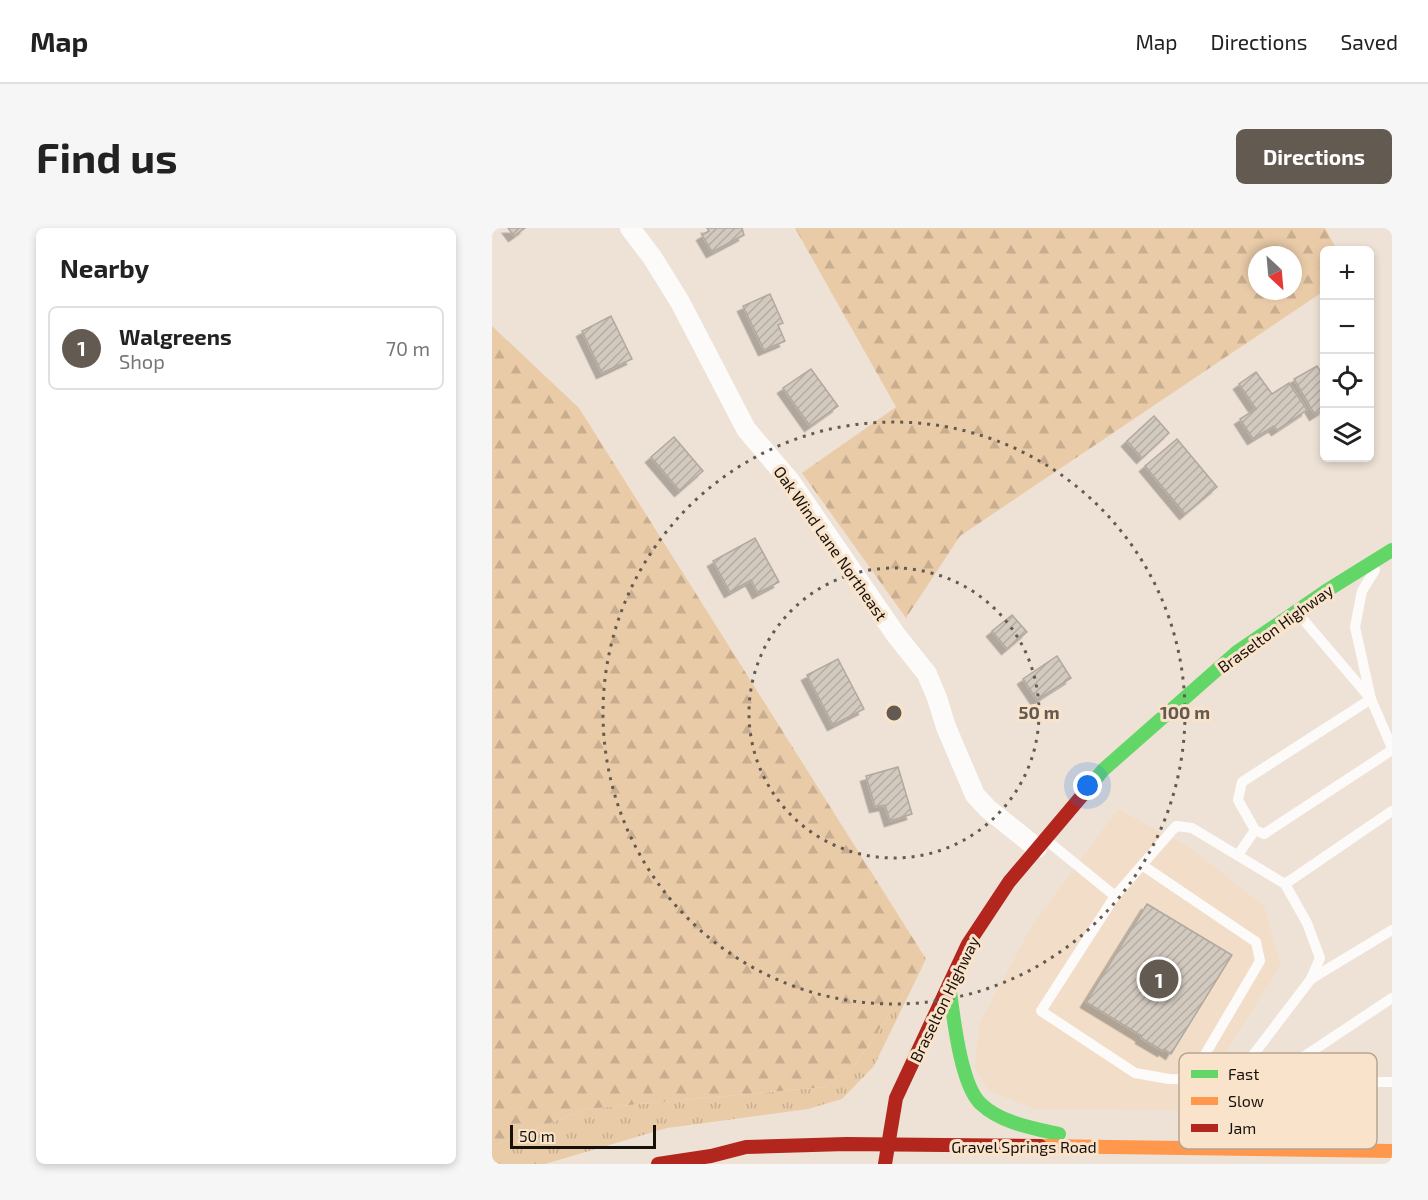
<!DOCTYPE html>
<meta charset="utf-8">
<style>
:root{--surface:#fff;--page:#f6f6f6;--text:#222;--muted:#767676;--line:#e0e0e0;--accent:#635a51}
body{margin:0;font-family:"Exo 2",sans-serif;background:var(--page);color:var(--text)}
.controls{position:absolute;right:18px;top:18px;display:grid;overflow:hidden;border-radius:9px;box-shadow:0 3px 9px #0003}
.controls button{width:54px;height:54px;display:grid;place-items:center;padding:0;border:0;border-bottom:2px solid var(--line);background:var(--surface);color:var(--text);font:30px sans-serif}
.compass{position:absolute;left:756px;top:18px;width:54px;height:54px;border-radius:50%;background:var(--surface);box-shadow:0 3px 9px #0003;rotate:154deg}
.scale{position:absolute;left:18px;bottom:15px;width:146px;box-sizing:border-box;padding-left:6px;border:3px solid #181109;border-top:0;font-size:16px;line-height:21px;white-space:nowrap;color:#181109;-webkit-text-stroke:4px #f9e3cb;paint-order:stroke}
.you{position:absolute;left:596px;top:558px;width:21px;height:21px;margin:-15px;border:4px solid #fff;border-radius:50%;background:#1a73e8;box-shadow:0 0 0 9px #1a73e833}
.badge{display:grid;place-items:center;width:39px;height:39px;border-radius:50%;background:var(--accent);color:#fff;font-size:20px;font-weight:700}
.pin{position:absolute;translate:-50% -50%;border:3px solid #fff;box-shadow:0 2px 6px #0006}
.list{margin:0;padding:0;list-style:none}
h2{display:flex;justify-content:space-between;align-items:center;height:78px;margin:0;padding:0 24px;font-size:26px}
h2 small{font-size:20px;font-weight:400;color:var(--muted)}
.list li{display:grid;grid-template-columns:39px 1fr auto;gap:18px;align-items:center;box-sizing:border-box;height:84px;margin:0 12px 12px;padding:0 12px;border:2px solid var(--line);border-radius:9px}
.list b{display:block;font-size:22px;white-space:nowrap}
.list p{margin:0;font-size:20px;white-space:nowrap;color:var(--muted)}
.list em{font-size:20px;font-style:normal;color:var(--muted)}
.icon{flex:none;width:33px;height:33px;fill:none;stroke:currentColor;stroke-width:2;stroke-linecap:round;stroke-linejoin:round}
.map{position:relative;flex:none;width:900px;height:936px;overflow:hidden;border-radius:9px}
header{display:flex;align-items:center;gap:36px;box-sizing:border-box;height:84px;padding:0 30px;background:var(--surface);border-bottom:2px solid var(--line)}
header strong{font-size:28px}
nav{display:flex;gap:33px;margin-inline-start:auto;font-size:21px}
.intro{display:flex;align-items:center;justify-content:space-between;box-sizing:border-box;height:144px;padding:0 36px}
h1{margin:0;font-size:42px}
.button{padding:15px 27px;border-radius:9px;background:var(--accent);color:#fff;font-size:21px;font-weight:700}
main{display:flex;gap:36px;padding:0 36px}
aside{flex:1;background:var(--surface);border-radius:9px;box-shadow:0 3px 9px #0003}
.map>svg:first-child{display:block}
.built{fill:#f2dec8}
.grass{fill:url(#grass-tufts)}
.forest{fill:url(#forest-firs);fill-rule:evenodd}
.building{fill:url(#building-hatch);stroke:#b2a89e;stroke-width:1.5;filter:url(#shadow)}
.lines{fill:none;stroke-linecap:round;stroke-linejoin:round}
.lane{stroke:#fcfbf9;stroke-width:10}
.street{stroke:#fcfbf9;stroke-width:20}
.fast{stroke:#63d668;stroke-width:14}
.slow{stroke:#ff974d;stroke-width:14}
.jam{stroke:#b3261e;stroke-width:14}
.ring{fill:none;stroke:#635a51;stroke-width:3;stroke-dasharray:3 6}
.labels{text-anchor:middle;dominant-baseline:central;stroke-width:6;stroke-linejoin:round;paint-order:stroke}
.street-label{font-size:16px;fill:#181109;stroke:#f9e3cb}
.key{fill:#f9e3cb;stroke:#b6a491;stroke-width:1.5}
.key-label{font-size:16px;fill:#181109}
.centre{fill:#635a51;stroke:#f9e3cb;stroke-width:3}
.ring-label{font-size:18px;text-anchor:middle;font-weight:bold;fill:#635a51;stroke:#f9e3cb;stroke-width:6;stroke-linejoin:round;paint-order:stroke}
</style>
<header>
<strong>Map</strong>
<nav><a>Map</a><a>Directions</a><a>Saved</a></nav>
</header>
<div class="intro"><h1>Find us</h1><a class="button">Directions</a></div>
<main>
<aside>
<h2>Nearby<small></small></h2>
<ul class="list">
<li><span class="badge">1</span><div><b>Walgreens</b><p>Shop</p></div><em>70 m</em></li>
</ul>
</aside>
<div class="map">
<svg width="900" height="936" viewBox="0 0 900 936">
<defs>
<pattern id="grass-tufts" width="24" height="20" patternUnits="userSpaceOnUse" patternTransform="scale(1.5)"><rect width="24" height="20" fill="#eacba8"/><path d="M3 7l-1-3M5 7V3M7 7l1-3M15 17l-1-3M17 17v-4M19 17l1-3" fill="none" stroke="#c8ad8f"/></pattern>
<pattern id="forest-firs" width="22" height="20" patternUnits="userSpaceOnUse" patternTransform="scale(1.5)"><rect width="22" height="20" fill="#eacba8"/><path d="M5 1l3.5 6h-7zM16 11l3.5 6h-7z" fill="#c8ad8f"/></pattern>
<pattern id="building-hatch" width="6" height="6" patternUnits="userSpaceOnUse" patternTransform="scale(1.5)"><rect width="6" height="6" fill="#d2c9bf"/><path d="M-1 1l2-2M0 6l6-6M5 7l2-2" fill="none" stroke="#b4aca3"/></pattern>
<filter id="shadow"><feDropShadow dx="-5.5" dy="5.5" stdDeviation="0" flood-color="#0004"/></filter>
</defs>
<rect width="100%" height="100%" fill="#eee2d6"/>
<path class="built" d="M626,581L697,619L772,678L789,737L697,882L541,881L496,862L483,840L487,796L539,699Z"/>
<path class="grass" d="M434,731L382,838L350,871L316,881L175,900L53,936H0V918L94,881L332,859L364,836Z"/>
<g class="forest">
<path d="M303,0H833L845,22H832V63L468,308L414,390L310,245L404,179ZM765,27H801V63H765Z"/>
<path d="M0,98L87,180L434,731L364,836L332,859L94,881L0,918Z"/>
</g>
<g class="building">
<path d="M16,0H33L22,8Z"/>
<path d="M215,0H250L252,7L220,24L210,7L217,3Z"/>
<path d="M278,66L291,95L286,97L293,113L272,122L251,78Z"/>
<path d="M119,88L140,131L110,145L90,103Z"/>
<path d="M825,138L832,149V181L823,187L802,151Z"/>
<path d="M319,141L346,178L318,198L291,160Z"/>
<path d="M764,144L780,166L797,155L815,182L785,202L782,198L761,211L748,191L764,181L747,156Z"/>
<path d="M662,188L677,205L650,230L635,213Z"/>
<path d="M182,209L211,243L188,263L159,229Z"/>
<path d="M685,211L725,259L693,286L653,238Z"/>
<path d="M263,310L287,354L266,365L259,352L238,364L221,333Z"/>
<path d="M520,387L535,404L515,421L500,403Z"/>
<path d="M565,428L579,450L545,472L531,451Z"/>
<path d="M346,431L372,481L341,497L315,447Z"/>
<path d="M406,539L420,586L398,593L393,577L383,579L374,548Z"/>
<path d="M655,676L740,727L679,826L672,821L671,823L649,810L650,808L594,774Z"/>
</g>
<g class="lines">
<g class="lane">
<path d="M883,342L870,363L863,399L879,471L900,520"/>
<path d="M804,383L878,470"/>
<path d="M879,471L750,554L746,572L763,602L772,606L900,522"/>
<path d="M553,611L623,668L549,783L643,845L677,851L839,854L838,885L840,921"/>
<path d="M746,627L763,602"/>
<path d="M650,637L764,714L768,733L698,852"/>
<path d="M793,656L900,583"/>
<path d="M623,668L684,598L700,600L793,656L815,695L828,730L819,751L742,852"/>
<path d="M819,751L900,702"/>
<path d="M775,853L900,770"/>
<path d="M839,854H900"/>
</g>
<path class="street" d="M138,0L160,29L188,74L254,201L298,253L404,407L435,446L445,470L454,499L483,567L496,581L545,620"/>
<g class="fast">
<path d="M599,557L611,542L745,424L834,363L900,322"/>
<path d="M457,756C461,785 468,857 489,876C509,895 541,900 567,906"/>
</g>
<path class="slow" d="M548,918L900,923"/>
<g class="jam">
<path d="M166,936L219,928L254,919L354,916L548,918"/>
<path d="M393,936L404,870L476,716L517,654L599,557"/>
</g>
</g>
<g class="ring">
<circle cx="402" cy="485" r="145"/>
<circle cx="402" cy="485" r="291"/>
</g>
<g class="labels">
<g class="street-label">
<text transform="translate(339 315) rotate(55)">Oak Wind Lane Northeast</text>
<text transform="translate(783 400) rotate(-36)">Braselton Highway</text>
<text transform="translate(452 771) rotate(-64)">Braselton Highway</text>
<text x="532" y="918">Gravel Springs Road</text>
</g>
</g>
<rect x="687" y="825" width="198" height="96" rx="9" class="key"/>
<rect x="699" y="842" width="27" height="8" fill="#63d668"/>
<rect x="699" y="869" width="27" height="8" fill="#ff974d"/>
<rect x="699" y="896" width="27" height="8" fill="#b3261e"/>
<g class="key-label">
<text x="736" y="852">Fast</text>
<text x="736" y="879">Slow</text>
<text x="736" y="906">Jam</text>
</g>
<circle cx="402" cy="485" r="9" class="centre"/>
<g class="ring-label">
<text x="547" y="491">50 m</text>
<text x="693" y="491">100 m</text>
</g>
</svg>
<div class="controls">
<button>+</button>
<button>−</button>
<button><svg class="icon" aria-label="locate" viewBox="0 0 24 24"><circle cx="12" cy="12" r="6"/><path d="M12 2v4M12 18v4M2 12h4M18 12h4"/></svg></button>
<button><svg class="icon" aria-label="layers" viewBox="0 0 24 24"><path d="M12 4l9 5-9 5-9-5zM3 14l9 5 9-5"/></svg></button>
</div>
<svg class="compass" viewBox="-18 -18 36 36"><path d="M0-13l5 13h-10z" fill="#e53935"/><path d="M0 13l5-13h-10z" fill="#767676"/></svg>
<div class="scale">50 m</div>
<div class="you"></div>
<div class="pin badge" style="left:667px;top:751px">1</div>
</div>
</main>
